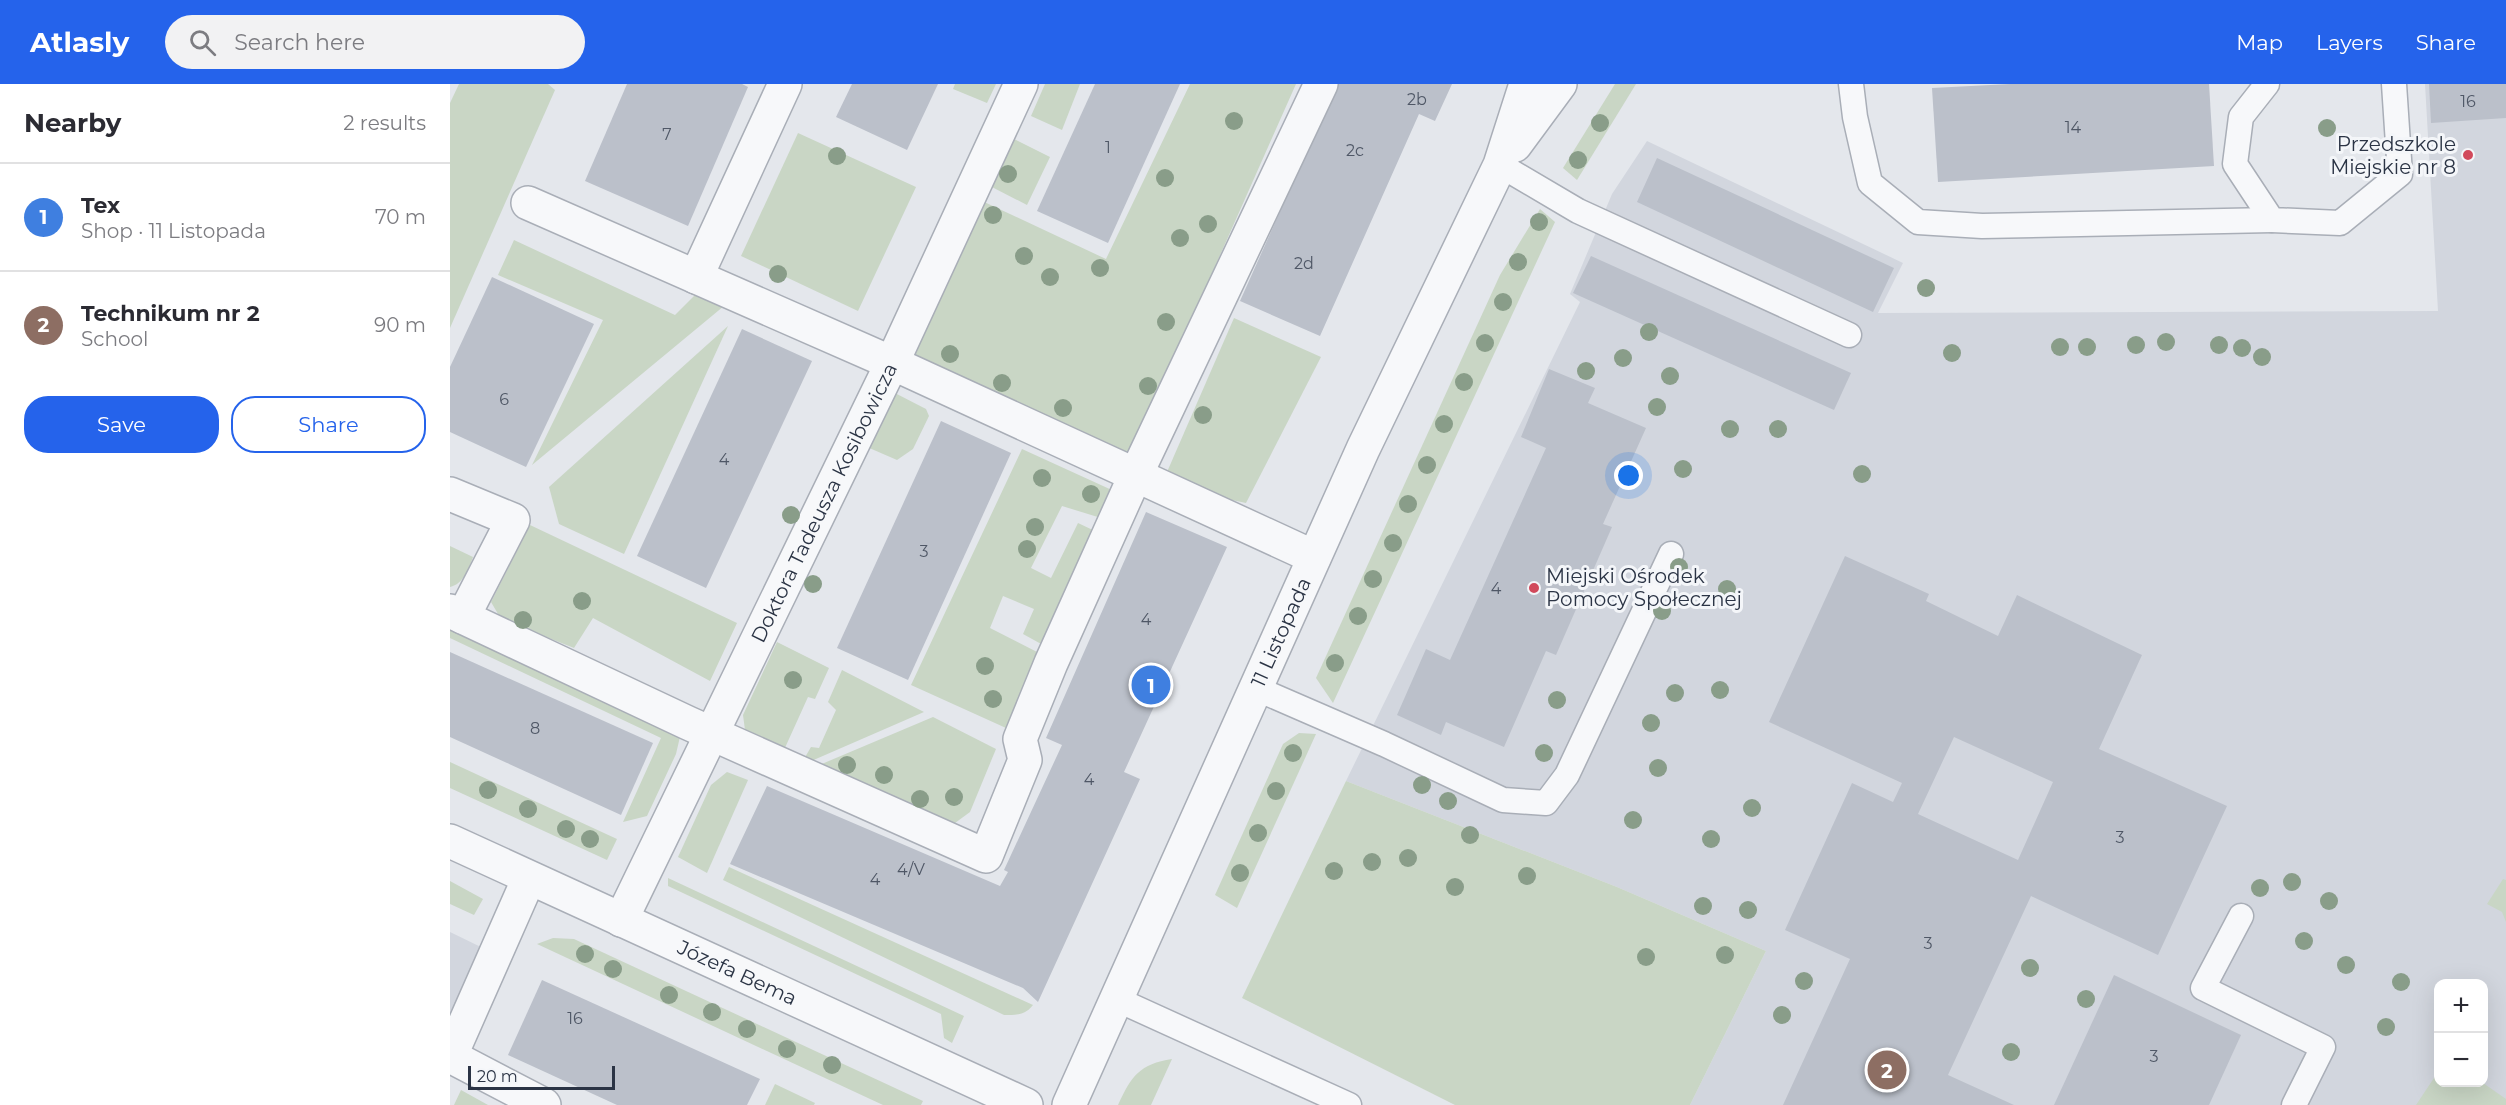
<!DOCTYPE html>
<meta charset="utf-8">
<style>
:root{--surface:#fff;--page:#f2f2f3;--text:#2b2b33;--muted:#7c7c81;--line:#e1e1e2;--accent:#2563eb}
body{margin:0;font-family:Montserrat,sans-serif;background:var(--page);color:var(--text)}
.controls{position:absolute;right:18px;bottom:18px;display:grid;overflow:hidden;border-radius:12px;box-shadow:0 6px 24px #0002}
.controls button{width:54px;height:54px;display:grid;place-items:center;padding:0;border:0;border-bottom:2px solid var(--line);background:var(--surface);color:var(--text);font:30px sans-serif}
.scale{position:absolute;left:18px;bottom:15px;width:147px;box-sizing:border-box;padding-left:6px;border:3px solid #2b3445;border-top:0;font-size:16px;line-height:21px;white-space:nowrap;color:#2b3445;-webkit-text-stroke:4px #f4f6f9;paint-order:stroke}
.you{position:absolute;left:1179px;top:392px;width:21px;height:21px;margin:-15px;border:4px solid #fff;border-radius:50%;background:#1a73e8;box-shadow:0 0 0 9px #1a73e833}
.badge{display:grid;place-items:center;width:39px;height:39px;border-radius:50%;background:var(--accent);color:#fff;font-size:20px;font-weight:700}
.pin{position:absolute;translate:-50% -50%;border:3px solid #fff;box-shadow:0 2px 6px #0006}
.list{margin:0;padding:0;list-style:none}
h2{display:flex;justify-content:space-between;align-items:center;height:78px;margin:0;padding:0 24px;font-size:26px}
h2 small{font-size:20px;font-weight:400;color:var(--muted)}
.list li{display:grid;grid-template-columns:39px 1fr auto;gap:18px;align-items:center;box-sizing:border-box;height:108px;padding:0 24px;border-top:2px solid var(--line)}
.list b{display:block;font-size:22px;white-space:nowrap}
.list p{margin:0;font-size:20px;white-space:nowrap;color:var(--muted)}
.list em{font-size:20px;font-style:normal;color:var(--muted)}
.actions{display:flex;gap:12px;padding:18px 24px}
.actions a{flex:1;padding:14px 0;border:2px solid var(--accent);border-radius:24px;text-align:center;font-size:21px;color:var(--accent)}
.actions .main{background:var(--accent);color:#fff}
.icon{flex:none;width:33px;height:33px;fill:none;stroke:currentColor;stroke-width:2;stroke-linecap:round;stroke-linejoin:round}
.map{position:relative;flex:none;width:2056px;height:1021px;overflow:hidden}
header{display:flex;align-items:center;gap:36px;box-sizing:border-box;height:84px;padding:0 30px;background:var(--accent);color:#fff}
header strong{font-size:28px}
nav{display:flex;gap:33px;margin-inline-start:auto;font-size:21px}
.search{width:420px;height:54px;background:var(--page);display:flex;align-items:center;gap:15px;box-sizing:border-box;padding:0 21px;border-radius:33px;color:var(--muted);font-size:22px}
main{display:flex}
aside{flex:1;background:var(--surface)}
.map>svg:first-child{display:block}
.built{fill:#d2d6de;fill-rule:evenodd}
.green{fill:#c9d6c5}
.building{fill:#bbc0ca;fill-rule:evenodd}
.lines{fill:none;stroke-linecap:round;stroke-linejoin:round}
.lane-casing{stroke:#a9aeb7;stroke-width:27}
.street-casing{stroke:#a9aeb7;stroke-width:36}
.lane{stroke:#f7f8fa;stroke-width:24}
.street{stroke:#f7f8fa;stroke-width:33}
.tree{fill:#899d89}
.poi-dot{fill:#d1495b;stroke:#f4f6f9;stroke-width:2}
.labels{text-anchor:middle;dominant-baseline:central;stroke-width:6;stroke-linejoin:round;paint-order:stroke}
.number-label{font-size:16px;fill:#4f5766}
.poi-label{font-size:20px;fill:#2b3445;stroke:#f4f6f9;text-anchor:end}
.street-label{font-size:20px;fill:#2b3445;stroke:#f4f6f9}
</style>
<header>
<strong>Atlasly</strong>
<div class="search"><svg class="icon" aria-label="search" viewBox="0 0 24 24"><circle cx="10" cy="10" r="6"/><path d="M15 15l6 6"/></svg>Search here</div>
<nav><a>Map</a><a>Layers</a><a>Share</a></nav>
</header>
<main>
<aside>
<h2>Nearby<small>2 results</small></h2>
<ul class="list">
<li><span class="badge" style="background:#3f7fe0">1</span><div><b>Tex</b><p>Shop · 11 Listopada</p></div><em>70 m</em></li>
<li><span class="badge" style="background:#8d6e63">2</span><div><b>Technikum nr 2</b><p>School</p></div><em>90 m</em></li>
</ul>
<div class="actions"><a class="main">Save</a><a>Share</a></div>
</aside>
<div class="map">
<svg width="2056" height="1021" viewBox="0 0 2056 1021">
<rect width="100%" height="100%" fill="#e4e7ec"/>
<g class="built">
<path d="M1975,0H2056V1021H1240L1316,867L1167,803L896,697L1130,218L1120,210L1162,110L1197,57L1453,179L1428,229L1988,227ZM1988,900H2034V998H1988Z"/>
<path d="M0,848L35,865L0,935Z"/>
</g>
<g class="green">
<path d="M9,0H98L105,6L0,244V19Z"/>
<path d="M505,0H546L537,19L503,5Z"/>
<path d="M595,0H630L612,46L581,32Z"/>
<path d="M740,0H846L684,365L675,368L463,272L530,116L656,175Z"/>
<path d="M1165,0H1186L1127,96L1113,84Z"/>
<path d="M348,49L466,103L408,227L291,172Z"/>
<path d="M562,54L600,73L577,121L538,101Z"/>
<path d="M1090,125L1105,138L883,619L866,594L1050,191Z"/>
<path d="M64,156L225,231L251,205L280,217L82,381L153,236L48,191Z"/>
<path d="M784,234L871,273L796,419L782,416L717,388Z"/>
<path d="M278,242L174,470L109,440L99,403Z"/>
<path d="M441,307L476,325L479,332L463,365L447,376L417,363Z"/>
<path d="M572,365L664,407L651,434L612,422L581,484L601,494L628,439L647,448L593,561L573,550L584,525L553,512L540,544L591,570L556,644L461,601Z"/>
<path d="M80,441L287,539L260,597L143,534L124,564L51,535L41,518Z"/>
<path d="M0,462L23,473C19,485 13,500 0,503Z"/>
<path d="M0,533L232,644L226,670L197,732L173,738L211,654L0,554Z"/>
<path d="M327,558L379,584L365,615L358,613L334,666L295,646L293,631Z"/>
<path d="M392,586L474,628L359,678L354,675L361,663L369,664L386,626L378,618Z"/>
<path d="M483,633L546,665L520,728L505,739L483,735L367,682Z"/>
<path d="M849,649L866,650L787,824L765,811L833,660Z"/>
<path d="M0,678L167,755L157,776L0,704Z"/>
<path d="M277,688L298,696L257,789L228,773L261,701Z"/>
<path d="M896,697L1167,803L1316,867L1240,1021H1005L792,914Z"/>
<path d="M279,783L583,921C575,931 567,931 554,931L273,796Z"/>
<path d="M218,794L514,932L502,959L494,954L491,930L218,802Z"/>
<path d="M2053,795L2056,796V838L2052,828L2037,820Z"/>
<path d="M0,797L33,815L24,831L0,820Z"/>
<path d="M103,854L124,855L473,1017L471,1021H433L87,860Z"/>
<path d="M722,975L701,1021H668C681,992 690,980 722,975Z"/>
<path d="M1988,988V998L2033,999L2056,1015V1021H1966Z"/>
<path d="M325,1000L365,1019L364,1021H315Z"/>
<path d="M11,1006L38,1021H4Z"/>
</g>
<g class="building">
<path d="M177,0H292L298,3L238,142L135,97Z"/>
<path d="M402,0H488L457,66L386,33Z"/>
<path d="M645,0H730L658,159L587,127Z"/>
<path d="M887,0H1002L985,37L969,30L870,252L790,217Z"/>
<path d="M1560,0H1759L1764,82L1488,98L1482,4Z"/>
<path d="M1979,0H2056V34L1981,39Z"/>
<path d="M1207,74L1444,184L1423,228L1187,118Z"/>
<path d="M1141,172L1401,289L1384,326L1123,209Z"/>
<path d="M42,193L144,240L76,383L0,348V283Z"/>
<path d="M292,245L362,277L256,504L187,472Z"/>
<path d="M1099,285L1145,304L1138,319L1196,344L1153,440L1162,443L1106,571L1096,567L1054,663L996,638L991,651L947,631L976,565L1000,576L1096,364L1071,353Z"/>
<path d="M491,337L561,369L458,596L387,564Z"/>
<path d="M696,428L777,463L674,688L690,695L588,918L573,904L280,780L317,702L550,802L558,788L554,786L612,661L596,654Z"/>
<path d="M1395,472L1479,510L1476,517L1548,552L1567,511L1692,571L1649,665L1777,722L1708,871L1581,812L1498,991L1564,1021H1333L1400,875L1335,846L1402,699L1443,718L1452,699L1319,638ZM1504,653L1603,698L1568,776L1468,730Z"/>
<path d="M0,568L203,659L171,731L0,653Z"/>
<path d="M1664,891L1791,951L1759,1021H1604Z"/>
<path d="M92,896L310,995L297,1021H167L58,971Z"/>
</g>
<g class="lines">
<defs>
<g id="lane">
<path d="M1401,0L1405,33L1420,99L1468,138L1532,142L1822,136"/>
<path d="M1817,0L1791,33L1785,80L1822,136L1890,139L1950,90L1944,0"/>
<path d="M1050,81L1128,127L1399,251"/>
<path d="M805,604L934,660L1053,716L1096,719L1117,691L1221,470"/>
<path d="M1791,832L1753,904L1873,963L1844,1021"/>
<path d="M666,915L899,1021"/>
</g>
<g id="street">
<path d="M1065,61L1110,0"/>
<path d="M78,119L442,279L864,473"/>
<path d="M246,193L335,0"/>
<path d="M0,410L63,436L13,533"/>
<path d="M0,527L238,639L536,772L575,676L570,655L601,579L681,401L871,0"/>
<path id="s1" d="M0,757L576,1021"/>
<path id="s2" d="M171,836L442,279L571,0"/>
<path d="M0,972L94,1021"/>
<path d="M0,973L79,794"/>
<path id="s3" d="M619,1021L913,365L1050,81L1076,0"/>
</g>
</defs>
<use href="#lane" class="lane-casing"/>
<use href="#street" class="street-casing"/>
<use href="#lane" class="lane"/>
<use href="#street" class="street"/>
</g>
<g class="tree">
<circle cx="784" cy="37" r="9"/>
<circle cx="1150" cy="39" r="9"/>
<circle cx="1877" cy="44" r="9"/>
<circle cx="387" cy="72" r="9"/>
<circle cx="1128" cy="76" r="9"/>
<circle cx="558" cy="90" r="9"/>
<circle cx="715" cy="94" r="9"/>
<circle cx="543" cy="131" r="9"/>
<circle cx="1089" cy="138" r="9"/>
<circle cx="758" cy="140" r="9"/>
<circle cx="730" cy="154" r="9"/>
<circle cx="574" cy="172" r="9"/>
<circle cx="1068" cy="178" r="9"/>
<circle cx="650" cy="184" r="9"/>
<circle cx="328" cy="190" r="9"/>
<circle cx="600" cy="193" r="9"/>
<circle cx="1476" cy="204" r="9"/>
<circle cx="1053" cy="218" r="9"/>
<circle cx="716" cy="238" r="9"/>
<circle cx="1199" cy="248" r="9"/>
<circle cx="1716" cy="258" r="9"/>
<circle cx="1035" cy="259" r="9"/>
<circle cx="1686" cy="261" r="9"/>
<circle cx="1769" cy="261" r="9"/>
<circle cx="1610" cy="263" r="9"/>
<circle cx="1637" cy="263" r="9"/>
<circle cx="1792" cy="264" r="9"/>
<circle cx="1502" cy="269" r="9"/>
<circle cx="500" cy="270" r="9"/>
<circle cx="1812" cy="273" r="9"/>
<circle cx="1173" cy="274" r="9"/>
<circle cx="1136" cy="287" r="9"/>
<circle cx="1220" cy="292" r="9"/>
<circle cx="1014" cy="298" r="9"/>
<circle cx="552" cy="299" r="9"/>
<circle cx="698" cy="302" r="9"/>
<circle cx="1207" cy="323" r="9"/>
<circle cx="613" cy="324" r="9"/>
<circle cx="753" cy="331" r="9"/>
<circle cx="994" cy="340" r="9"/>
<circle cx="1280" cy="345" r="9"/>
<circle cx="1328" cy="345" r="9"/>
<circle cx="977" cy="381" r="9"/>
<circle cx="1233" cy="385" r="9"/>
<circle cx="1412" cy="390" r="9"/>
<circle cx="592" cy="394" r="9"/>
<circle cx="641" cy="410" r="9"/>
<circle cx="958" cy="420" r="9"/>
<circle cx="341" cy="431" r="9"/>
<circle cx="585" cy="443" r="9"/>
<circle cx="943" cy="459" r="9"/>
<circle cx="577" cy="465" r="9"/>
<circle cx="1229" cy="483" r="9"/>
<circle cx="923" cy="495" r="9"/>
<circle cx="363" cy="500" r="9"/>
<circle cx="1277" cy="505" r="9"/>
<circle cx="132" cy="517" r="9"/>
<circle cx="1212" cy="527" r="9"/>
<circle cx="908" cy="532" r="9"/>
<circle cx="73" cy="536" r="9"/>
<circle cx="885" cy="579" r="9"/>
<circle cx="535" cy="582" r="9"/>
<circle cx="343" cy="596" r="9"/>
<circle cx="1270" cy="606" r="9"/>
<circle cx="1225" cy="609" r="9"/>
<circle cx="543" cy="615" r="9"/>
<circle cx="1107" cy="616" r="9"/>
<circle cx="1201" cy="639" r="9"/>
<circle cx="843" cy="669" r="9"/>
<circle cx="1094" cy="669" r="9"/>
<circle cx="397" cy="681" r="9"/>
<circle cx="1208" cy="684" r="9"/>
<circle cx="434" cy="691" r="9"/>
<circle cx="972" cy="701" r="9"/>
<circle cx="38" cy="706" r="9"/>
<circle cx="826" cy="707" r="9"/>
<circle cx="504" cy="713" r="9"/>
<circle cx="470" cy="715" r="9"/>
<circle cx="998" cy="717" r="9"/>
<circle cx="1302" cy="724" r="9"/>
<circle cx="78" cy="725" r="9"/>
<circle cx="1183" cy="736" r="9"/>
<circle cx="116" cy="745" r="9"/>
<circle cx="808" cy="749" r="9"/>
<circle cx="1020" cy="751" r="9"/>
<circle cx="140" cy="755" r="9"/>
<circle cx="1261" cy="755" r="9"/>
<circle cx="958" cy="774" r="9"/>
<circle cx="922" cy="778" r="9"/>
<circle cx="884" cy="787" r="9"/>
<circle cx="790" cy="789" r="9"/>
<circle cx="1077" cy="792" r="9"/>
<circle cx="1842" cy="798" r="9"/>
<circle cx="1005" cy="803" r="9"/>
<circle cx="1810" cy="804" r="9"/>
<circle cx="1879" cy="817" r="9"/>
<circle cx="1253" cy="822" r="9"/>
<circle cx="1298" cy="826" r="9"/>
<circle cx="1854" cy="857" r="9"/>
<circle cx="135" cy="870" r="9"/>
<circle cx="1275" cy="871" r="9"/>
<circle cx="1196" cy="873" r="9"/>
<circle cx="1896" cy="881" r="9"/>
<circle cx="1580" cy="884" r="9"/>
<circle cx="163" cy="885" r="9"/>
<circle cx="1354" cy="897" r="9"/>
<circle cx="1951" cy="898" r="9"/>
<circle cx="219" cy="911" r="9"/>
<circle cx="1636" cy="915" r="9"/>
<circle cx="262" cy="928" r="9"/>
<circle cx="1332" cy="931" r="9"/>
<circle cx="1936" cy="943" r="9"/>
<circle cx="297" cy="945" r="9"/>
<circle cx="337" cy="965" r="9"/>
<circle cx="1561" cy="968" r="9"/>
<circle cx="382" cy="981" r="9"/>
</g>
<g class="poi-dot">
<circle cx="2018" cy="71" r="6"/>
<circle cx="1084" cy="504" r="6"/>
</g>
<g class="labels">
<g class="number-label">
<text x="967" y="15">2b</text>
<text x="2018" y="17">16</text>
<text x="1623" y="43">14</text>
<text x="217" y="50">7</text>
<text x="658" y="63">1</text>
<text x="905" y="66">2c</text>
<text x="854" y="179">2d</text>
<text x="54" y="315">6</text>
<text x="274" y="375">4</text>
<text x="474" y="467">3</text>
<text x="1046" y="504">4</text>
<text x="696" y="535">4</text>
<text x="85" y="644">8</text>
<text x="639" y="695">4</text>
<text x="1670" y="753">3</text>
<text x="461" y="785">4/V</text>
<text x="425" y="795">4</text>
<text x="1478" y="859">3</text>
<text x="125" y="934">16</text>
<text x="1704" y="972">3</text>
</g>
<g class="poi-label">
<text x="2006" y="60">Przedszkole<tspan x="2006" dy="23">Miejskie nr 8</tspan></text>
<text x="1096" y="492" text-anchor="start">Miejski Ośrodek<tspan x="1096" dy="23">Pomocy Społecznej</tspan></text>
</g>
<g class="street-label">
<text stroke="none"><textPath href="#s2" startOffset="464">Doktora Tadeusza Kosibowicza</textPath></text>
<text stroke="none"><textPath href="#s3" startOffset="518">11 Listopada</textPath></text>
<text stroke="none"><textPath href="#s1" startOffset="316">Józefa Bema</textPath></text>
</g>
</g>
</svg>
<div class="controls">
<button>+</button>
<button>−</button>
</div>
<div class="scale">20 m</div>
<div class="you"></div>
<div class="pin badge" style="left:701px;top:601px;background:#3f7fe0">1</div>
<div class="pin badge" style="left:1437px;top:986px;background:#8d6e63">2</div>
</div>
</main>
